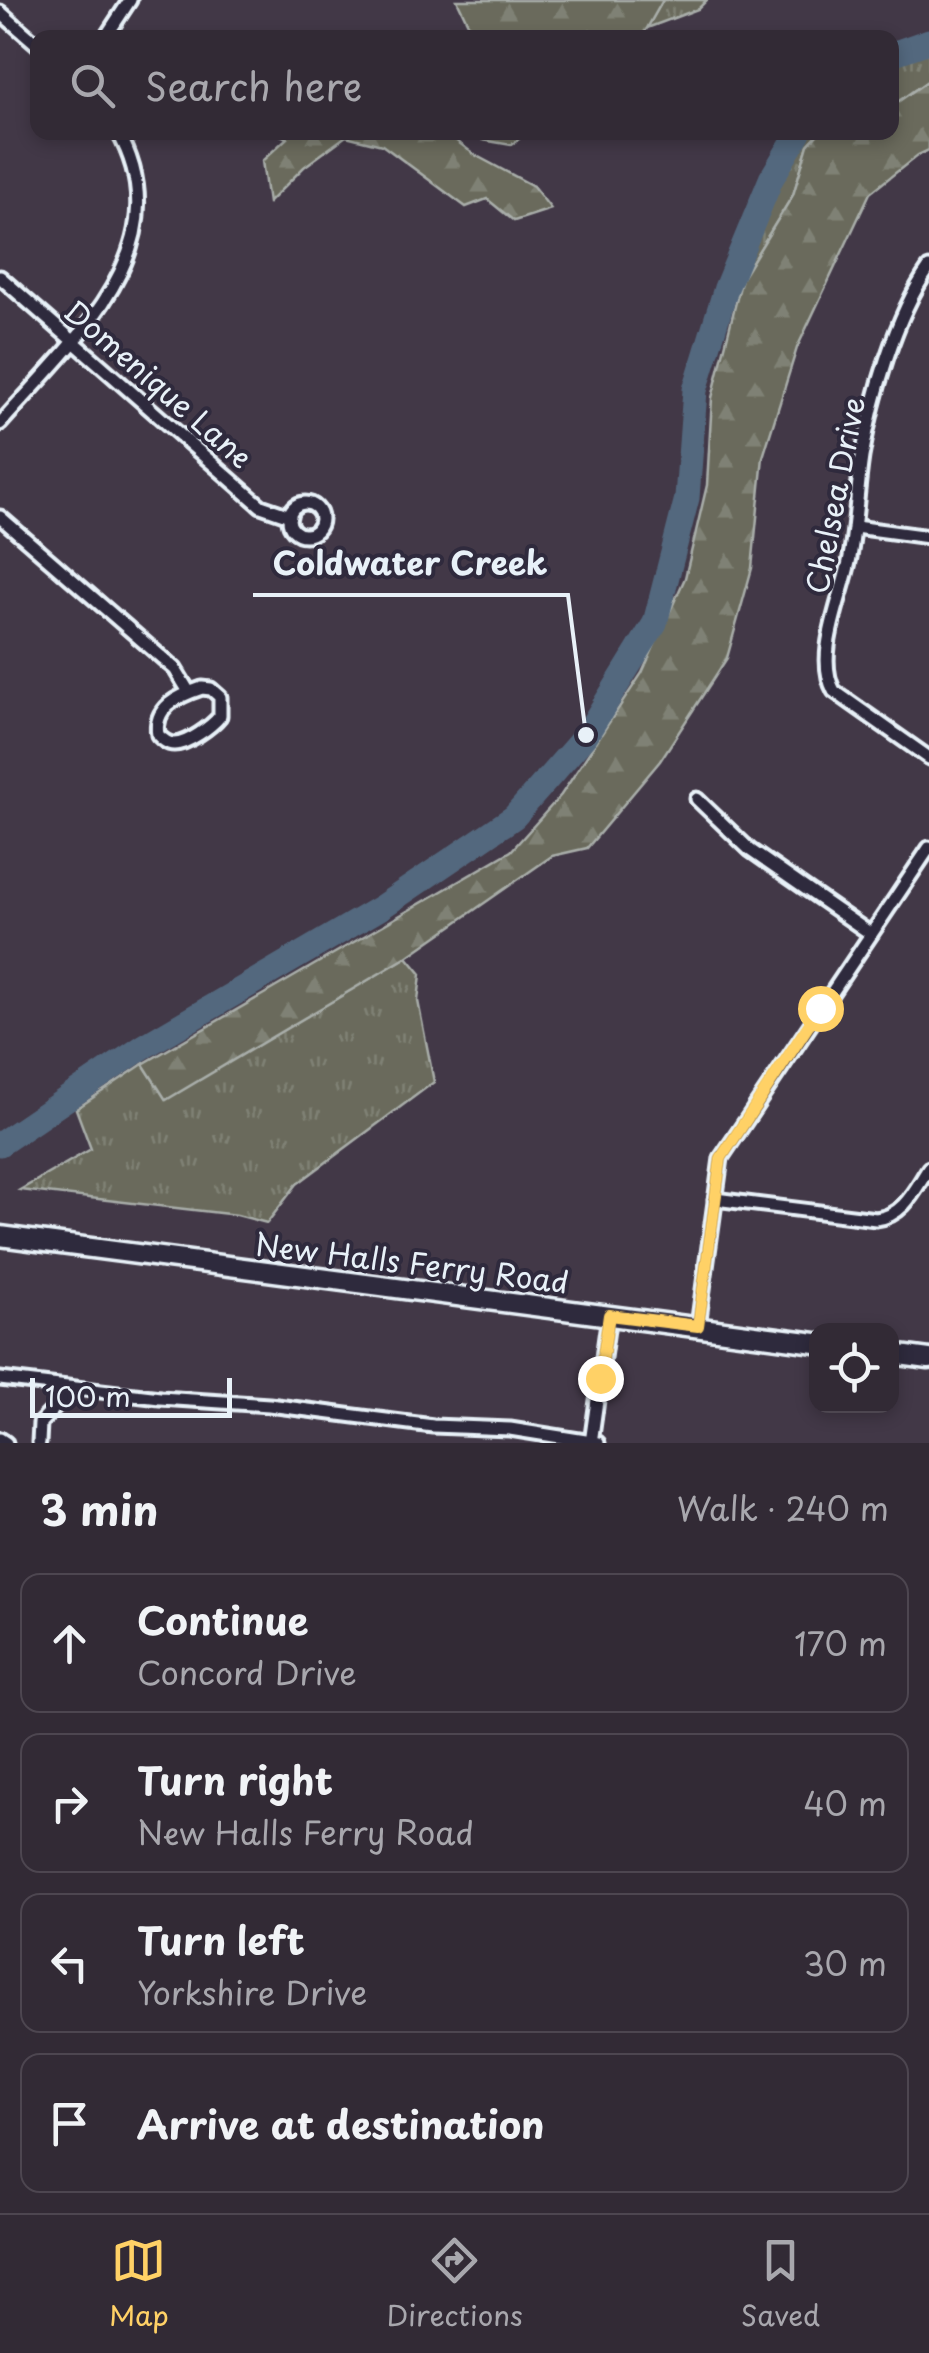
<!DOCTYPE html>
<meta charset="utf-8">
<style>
:root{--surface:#322a35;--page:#3d3641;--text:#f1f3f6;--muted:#a8a7ad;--line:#4d4650;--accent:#ffd166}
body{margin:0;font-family:"Playpen Sans",sans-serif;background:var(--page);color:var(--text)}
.controls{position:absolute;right:30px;bottom:30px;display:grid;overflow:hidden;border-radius:20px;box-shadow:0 5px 15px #0003}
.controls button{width:90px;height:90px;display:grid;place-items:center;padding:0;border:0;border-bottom:2px solid var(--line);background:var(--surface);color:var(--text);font:50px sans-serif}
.scale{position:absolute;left:30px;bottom:25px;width:202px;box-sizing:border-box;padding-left:10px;border:5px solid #e8f1f8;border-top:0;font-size:28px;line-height:35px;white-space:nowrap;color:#e8f1f8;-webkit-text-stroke:8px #2f2a3d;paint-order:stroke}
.stop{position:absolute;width:30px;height:30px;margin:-22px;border:8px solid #ffd166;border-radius:50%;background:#fff}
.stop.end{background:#ffd166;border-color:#fff;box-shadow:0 2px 10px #0008}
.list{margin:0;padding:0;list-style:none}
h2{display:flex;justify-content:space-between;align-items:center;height:130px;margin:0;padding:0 40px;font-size:42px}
h2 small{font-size:32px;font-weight:400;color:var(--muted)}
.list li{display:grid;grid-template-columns:65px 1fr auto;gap:30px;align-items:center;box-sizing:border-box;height:140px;margin:0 20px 20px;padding:0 20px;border:2px solid var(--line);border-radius:20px}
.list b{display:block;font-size:38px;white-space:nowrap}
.list p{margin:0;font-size:32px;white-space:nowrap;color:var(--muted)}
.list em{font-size:32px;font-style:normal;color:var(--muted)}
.icon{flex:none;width:55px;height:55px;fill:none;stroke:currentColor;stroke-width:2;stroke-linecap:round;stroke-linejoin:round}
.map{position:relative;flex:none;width:929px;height:1443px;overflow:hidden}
.search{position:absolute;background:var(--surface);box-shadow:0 5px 15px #0003;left:30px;right:30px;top:30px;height:110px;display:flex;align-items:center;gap:25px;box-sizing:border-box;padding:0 35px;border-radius:20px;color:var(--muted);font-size:38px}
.sheet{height:770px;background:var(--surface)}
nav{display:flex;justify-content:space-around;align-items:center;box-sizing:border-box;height:140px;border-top:2px solid var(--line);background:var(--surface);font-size:28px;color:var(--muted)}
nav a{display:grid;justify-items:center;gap:5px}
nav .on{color:var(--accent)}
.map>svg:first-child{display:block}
.grass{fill:url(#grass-tufts);stroke:#a9aeaa;stroke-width:2.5}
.forest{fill:url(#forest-firs);stroke:#a9aeaa;stroke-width:2.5}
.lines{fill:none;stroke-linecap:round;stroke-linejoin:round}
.river{stroke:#53687e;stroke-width:25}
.minor-casing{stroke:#e8f1f8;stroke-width:19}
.primary-casing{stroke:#e8f1f8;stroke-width:25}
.minor{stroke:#2f2a3d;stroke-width:11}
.primary{stroke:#2f2a3d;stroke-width:18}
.route{stroke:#ffd166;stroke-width:12}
.labels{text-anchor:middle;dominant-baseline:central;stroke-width:8;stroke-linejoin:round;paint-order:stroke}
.street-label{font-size:30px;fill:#e8f1f8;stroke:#2f2a3d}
.leader{fill:none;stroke:#e8f1f8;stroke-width:4}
.callout-dot{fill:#e8f1f8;stroke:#2f2a3d;stroke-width:4}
.callout-label{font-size:32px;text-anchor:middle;font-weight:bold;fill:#e8f1f8;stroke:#2f2a3d;stroke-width:8;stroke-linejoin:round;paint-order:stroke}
</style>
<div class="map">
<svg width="929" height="1443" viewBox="0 0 929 1443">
<defs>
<pattern id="grass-tufts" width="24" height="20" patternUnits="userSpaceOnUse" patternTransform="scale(2.5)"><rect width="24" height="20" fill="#6a6b5c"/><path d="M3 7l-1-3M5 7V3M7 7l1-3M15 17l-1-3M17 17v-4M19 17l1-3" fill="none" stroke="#7f8174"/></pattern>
<pattern id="forest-firs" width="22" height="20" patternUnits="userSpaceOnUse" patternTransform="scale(2.5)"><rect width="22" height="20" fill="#6a6b5c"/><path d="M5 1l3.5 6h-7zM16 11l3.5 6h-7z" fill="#7f8174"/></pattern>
</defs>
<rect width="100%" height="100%" fill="#423847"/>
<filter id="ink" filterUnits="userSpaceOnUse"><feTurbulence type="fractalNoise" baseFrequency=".01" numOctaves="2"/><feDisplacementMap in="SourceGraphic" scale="20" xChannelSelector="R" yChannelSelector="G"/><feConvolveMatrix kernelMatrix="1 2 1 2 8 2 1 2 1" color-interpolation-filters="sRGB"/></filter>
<g filter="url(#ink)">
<g class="grass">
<path d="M663,0H707L698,9L647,28Z"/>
<path d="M929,51V80L892,106V63Z"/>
<path d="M802,133H819L808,145L793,195L742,278L766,201Z"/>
<path d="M407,957L421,974L418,1001L434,1082L297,1184L267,1223L237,1215L20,1190L91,1149L76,1109L143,1064L166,1099Z"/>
</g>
<g class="forest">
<path d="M457,0H663L642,37L475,38Z"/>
<path d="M929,80V150L918,155L870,193L797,348L763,457L752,568L727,658L660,761L587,848L552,856L407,957L166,1100L143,1064L511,851L561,795L642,673L685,578L707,485L712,398L742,278L793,195L808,145L819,133L892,132V106Z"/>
<path d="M276,133H446L475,155L533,186L551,209L514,221L487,199L466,207L382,145L346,136L304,167L268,203L262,161L287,138Z"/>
<path d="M476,133H527L511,145L483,140Z"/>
</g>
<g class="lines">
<g class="river">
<path d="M892,54L929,41"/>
<path d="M0,1144L143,1047L380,908L514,817L586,735L655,623L687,498L695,390L726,288L771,179L799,132"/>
</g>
<defs>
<g id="minor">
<path d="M0,12L38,45"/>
<path d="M105,38L130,0"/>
<path d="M929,268C895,316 872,399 862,457C857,490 856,524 850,557C843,596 814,655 834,691L929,758"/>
<path d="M0,277L261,506L290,516"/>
<path d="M0,424C69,345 184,249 118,132"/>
<circle cx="305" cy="519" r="16"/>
<path d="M0,517L175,669L189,692"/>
<path d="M855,527L929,537"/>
<path d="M202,688L211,689L220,697V716C212,726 188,744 174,744C167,744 162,739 158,735C153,707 178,696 202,688Z"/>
<path d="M697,799L750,850L871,934"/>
<path d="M715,1199L876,1219C904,1216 915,1189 929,1168"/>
<path d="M698,1326L721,1158L929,848"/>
<path d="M0,1379L160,1398L269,1405L433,1426L510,1429L598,1443"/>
<path d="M0,1439L6,1443"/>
<path d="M39,1443L40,1423L72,1390"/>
<path d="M591,1443L609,1315"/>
</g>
<g id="primary">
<path d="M0,1236L816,1343"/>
<path d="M892,1354L929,1359"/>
</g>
</defs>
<use href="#minor" class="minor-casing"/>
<use href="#primary" class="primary-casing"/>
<use href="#minor" class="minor"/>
<use href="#primary" class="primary"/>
</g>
</g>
<g class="lines" filter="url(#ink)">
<path class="route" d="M600,1378L609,1315L698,1326L721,1158L820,1008"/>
</g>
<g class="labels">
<g class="street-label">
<text transform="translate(159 383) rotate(41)">Domenique Lane</text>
<text transform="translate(834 495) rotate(-79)">Chelsea Drive</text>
<text transform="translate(412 1262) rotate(7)">New Halls Ferry Road</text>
</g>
</g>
<path class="leader" d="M586 735L568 595H253"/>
<circle class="callout-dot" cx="586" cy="735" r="10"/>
<g class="callout-label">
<text x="410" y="575">Coldwater Creek</text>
</g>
</svg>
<div class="controls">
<button><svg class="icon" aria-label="locate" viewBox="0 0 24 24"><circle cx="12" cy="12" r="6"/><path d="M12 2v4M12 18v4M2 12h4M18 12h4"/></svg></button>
</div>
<div class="scale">100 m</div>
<div class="stop" style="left:820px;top:1008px"></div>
<div class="stop end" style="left:600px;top:1378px"></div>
<div class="search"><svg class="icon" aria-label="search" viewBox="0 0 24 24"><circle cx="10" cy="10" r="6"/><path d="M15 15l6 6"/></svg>Search here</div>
</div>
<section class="sheet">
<h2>3 min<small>Walk · 240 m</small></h2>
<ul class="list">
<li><svg class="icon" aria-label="ahead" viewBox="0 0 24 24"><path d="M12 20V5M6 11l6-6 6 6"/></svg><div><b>Continue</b><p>Concord Drive</p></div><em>170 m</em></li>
<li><svg class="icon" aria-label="right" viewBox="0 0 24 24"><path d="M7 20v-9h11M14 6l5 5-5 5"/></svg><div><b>Turn right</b><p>New Halls Ferry Road</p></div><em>40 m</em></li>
<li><svg class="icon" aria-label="left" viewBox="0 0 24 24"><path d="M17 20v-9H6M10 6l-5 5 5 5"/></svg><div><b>Turn left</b><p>Yorkshire Drive</p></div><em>30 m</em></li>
<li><svg class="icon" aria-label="arrive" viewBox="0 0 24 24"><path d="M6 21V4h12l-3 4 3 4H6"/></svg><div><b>Arrive at destination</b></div></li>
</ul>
</section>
<nav>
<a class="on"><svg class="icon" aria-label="map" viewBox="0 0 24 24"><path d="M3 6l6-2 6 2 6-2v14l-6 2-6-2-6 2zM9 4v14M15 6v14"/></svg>Map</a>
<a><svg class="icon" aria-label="directions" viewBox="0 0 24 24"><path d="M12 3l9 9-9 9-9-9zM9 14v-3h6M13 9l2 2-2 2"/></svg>Directions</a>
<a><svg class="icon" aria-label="saved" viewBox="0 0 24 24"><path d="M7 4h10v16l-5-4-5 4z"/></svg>Saved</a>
</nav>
